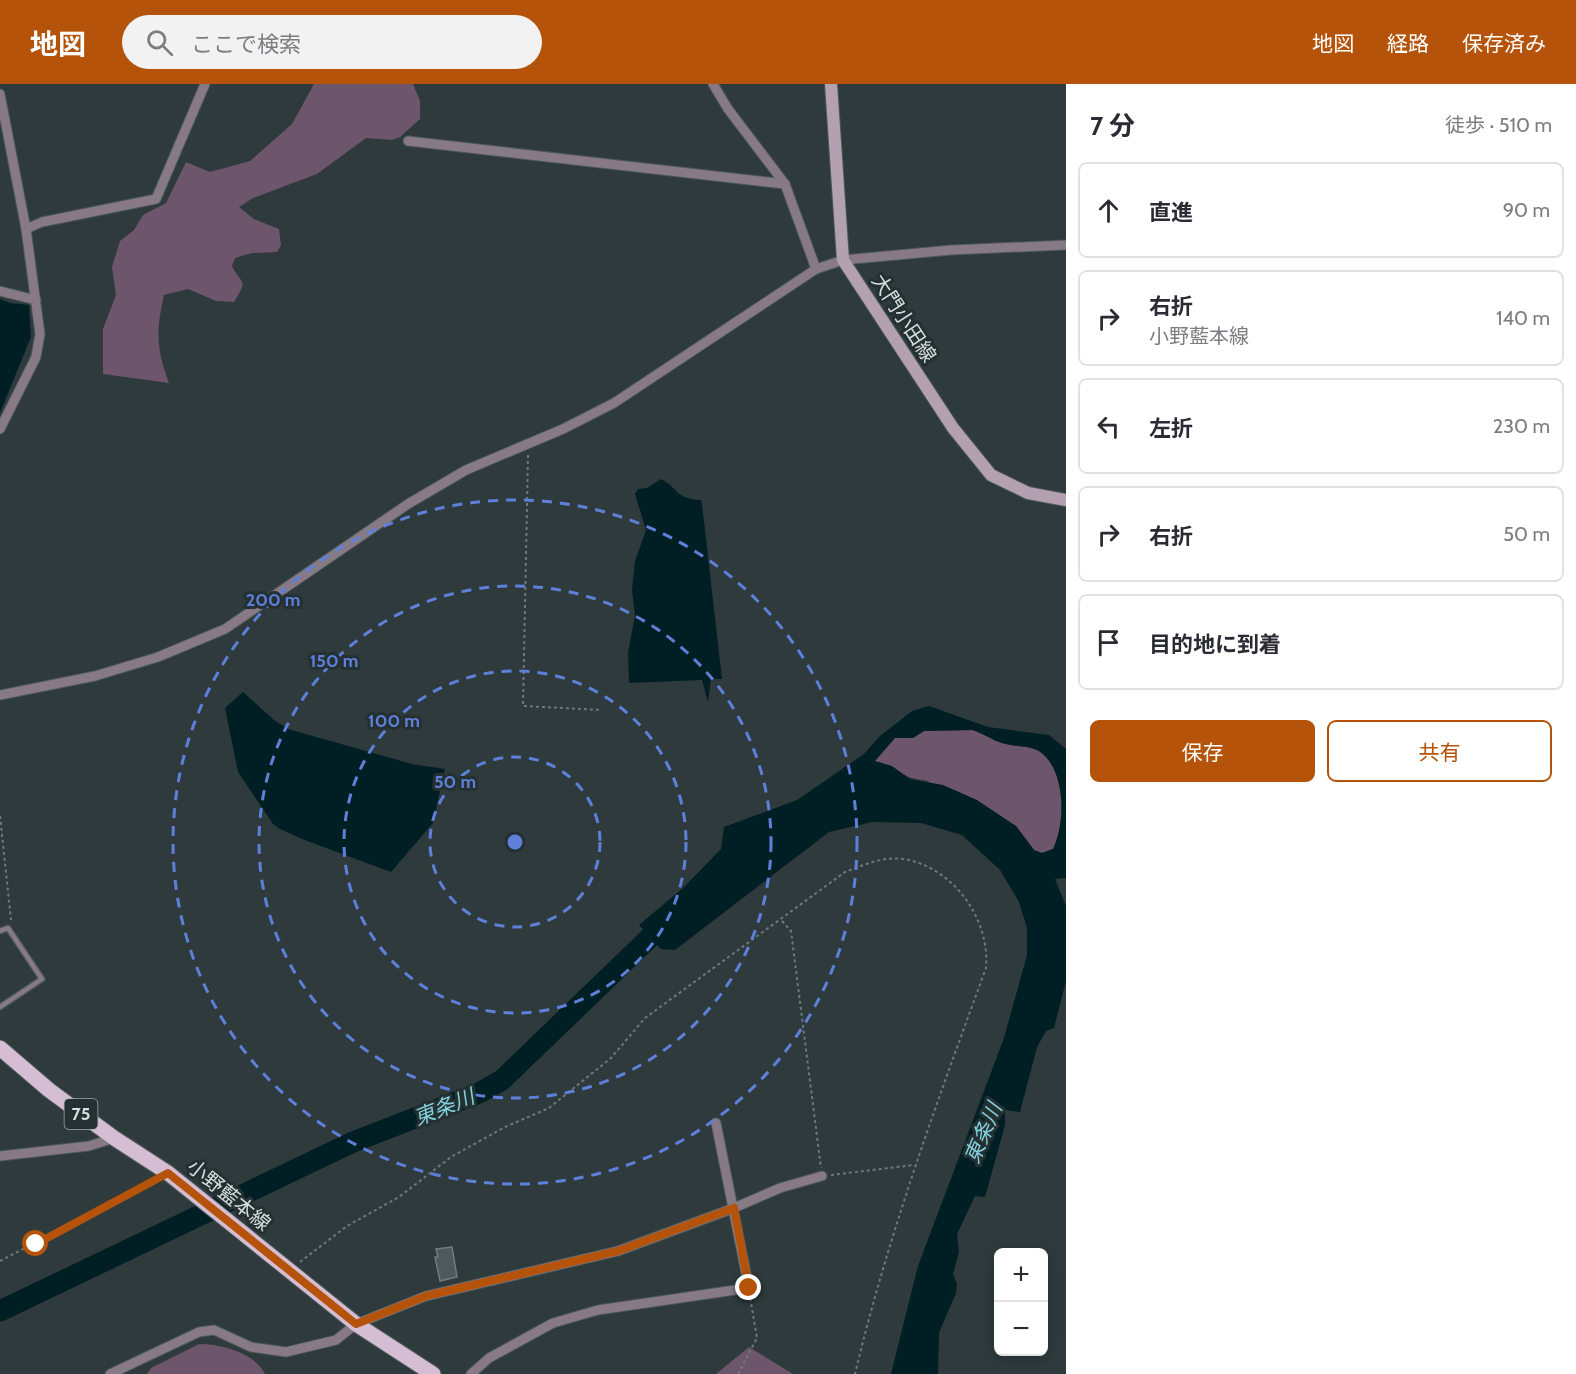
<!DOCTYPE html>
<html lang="ja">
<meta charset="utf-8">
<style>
:root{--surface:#fff;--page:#f2f2f3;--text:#2b2b33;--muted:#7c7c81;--line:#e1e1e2;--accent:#b45309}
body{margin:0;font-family:Cabin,"Noto Sans JP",sans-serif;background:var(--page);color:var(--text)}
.controls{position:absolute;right:18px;bottom:18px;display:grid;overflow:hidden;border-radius:9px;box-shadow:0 3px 15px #0003}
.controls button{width:54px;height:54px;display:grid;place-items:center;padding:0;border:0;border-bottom:2px solid var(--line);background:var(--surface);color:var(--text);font:30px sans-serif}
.stop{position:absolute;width:18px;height:18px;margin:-14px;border:4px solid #b45309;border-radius:50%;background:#fff}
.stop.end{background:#b45309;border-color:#fff;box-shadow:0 2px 6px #0008}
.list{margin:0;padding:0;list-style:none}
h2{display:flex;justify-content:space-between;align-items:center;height:78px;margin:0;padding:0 24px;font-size:26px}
h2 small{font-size:20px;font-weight:400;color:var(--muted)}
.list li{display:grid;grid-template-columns:39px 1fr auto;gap:18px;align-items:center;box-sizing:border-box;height:96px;margin:0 12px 12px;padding:0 12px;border:2px solid var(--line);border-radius:9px}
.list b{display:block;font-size:22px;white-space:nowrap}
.list p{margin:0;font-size:20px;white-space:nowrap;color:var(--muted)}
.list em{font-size:20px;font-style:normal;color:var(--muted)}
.actions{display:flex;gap:12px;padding:18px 24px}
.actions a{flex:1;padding:14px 0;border:2px solid var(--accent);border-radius:9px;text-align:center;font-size:21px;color:var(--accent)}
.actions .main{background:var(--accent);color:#fff}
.icon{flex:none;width:33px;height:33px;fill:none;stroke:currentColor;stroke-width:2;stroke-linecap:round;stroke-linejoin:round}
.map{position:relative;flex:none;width:1066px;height:1290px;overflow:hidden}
header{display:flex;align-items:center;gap:36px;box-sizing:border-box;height:84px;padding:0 30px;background:var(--accent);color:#fff}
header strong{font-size:28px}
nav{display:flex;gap:33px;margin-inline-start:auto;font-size:21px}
.search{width:420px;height:54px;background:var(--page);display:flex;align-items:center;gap:15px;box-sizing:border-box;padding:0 21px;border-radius:33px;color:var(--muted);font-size:22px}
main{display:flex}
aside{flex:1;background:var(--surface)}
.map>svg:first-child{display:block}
.green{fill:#6d556b}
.water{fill:#001f24;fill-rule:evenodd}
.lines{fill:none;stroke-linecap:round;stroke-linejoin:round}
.river{stroke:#001f24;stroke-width:21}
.building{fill:#4d5a5c;stroke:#707d7f;stroke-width:1.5}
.service-casing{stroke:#4c5859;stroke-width:7}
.minor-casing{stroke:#4c5859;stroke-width:11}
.secondary-casing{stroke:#4c5859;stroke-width:14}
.primary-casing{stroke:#4c5859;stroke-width:17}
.path{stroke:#6f797b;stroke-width:2;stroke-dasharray:3 3;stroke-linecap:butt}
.service{stroke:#877a85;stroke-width:4.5}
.minor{stroke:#877a85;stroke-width:9}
.secondary{stroke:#b3a0b1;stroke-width:12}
.primary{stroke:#d5bdd3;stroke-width:15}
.route{stroke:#b45309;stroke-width:8}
.ring{fill:none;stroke:#5e80da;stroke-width:3;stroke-dasharray:10 8}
.labels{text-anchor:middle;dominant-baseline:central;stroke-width:6;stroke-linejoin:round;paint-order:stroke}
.shield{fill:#243031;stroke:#a1aaab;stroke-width:1.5}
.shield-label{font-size:18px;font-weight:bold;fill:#d7dedf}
.street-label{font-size:20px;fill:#d7dedf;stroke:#243031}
.water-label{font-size:21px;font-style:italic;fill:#83d1dd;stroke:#243031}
.centre{fill:#5e80da;stroke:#243031;stroke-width:3}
.ring-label{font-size:18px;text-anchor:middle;font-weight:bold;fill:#5e80da;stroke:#243031;stroke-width:6;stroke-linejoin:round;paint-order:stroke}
</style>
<header>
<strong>地図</strong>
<div class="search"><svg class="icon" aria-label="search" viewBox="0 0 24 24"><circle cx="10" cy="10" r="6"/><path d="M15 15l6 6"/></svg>ここで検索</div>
<nav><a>地図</a><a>経路</a><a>保存済み</a></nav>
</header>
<main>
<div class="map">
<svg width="1066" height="1290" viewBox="0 0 1066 1290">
<rect width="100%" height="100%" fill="#2e3a3c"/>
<g class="green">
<path d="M314,0H413L420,17V35L400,53L392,56L366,54L317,90L253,114L239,123L254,135L279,145L281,161L277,168L252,169L235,174L232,182C242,202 249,194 234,218L216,217L188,205L164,211C156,247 156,264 169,299L103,290V245L116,211L112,183L120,157L134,146L143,131L166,119L186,78L210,88L250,77L292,40Z"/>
<path d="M972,646C983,649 992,656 1002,659C1014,663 1028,661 1039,667C1066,685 1066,738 1053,765L1042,769L1034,766L1016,742L925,696C903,695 895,683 874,677L895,654H913L924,647Z"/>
<path d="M199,1260C222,1260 255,1269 265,1290H147L151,1284Z"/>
<path d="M749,1263L793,1290H716Z"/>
</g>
<g class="water">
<path d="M0,215L10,219L29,221L31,253L0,329Z"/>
<path d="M661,395C679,405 676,415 701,416L702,420L722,595H711L708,618L702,596L629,599L628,568L635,532L632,506L635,477L646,446L635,410L638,405L647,404Z"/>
<path d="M243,608L274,636L288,645L412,680L445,685L433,739L391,788L302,755L280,745L273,740L238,688L225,624Z"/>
<path d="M929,622L988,643L1049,651L1066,665V794L1055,795L1066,822V897L1054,944L1046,947L1037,963L1020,1028L1005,1026V1041L985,1113L975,1112L957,1150L959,1168L953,1190L957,1200L956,1209L939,1249L938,1290H891L918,1182L1004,954L1027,871V844L1019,818L1000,786L962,751L921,739L872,738L829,748L675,866L661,865L639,841L683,804L721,765L724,743L797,716L864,670L880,652L912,627ZM972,646C983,649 992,656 1002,659C1014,663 1028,661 1039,667C1066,685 1066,738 1053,765L1042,769L1034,766L1016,742L977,716L943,701L910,695L892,682L875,677L895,654H913L924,647Z"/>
</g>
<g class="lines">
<path class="river" d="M0,1227L353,1058L479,1009L502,996L670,834"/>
</g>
<path class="building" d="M452,1163L457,1193L440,1197L435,1173H438L436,1165Z"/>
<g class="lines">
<defs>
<path id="service" d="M0,847L8,844L42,895L0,923"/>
<g id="minor">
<path d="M713,0L728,25L785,100L816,185"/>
<path d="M0,10L26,145L40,250L36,273L0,345"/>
<path d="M408,57L785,100"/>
<path d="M26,145L42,138L156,115L205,0"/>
<path d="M0,207L36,216"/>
<path d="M0,611L95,592L158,573L225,545L408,420L466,386L563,345L614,319L816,185L843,176L951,166L1066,161"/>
<path d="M0,1072L89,1062L114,1054"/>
<path d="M110,1290L199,1248L214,1246L251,1263L286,1268L336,1256L356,1240L426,1212L618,1167L734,1124L780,1104L822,1092"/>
<path d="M471,1290L489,1274L553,1239L598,1226L749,1204L716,1039"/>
</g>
<path id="secondary" d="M831,0L843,176L953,344L991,391L1028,409L1066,416"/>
<path id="primary" d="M0,964L49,1006L114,1054L168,1089L356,1240L433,1290"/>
</defs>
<use href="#service" class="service-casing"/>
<use href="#minor" class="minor-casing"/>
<use href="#secondary" class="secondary-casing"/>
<use href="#primary" class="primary-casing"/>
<g class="path">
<path d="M528,371L523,622L602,626"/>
<path d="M0,732L11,836"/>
<path d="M782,837L791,847L821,1084"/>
<path d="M831,1091L914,1081"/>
<path d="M0,1177L155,1096"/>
<path d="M300,1178L347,1142L399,1113L451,1073L505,1043L549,1024L611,974L645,934L845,788C864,781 883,772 904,775C954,784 990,835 986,884C937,1018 888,1151 855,1290"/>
<path d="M738,1290L757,1254L750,1213"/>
</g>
<use href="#service" class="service"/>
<use href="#minor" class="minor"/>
<use href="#secondary" class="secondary"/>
<use href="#primary" class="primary"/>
</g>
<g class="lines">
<path class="route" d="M36,1160L168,1089L356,1240L426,1212L618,1167L734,1124L749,1204"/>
</g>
<g class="ring">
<circle cx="515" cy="758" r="85"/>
<circle cx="515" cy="758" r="171"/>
<circle cx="515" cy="758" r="256"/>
<circle cx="515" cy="758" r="342"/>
</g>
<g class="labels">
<rect class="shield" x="64.5" y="1015" width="33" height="30" rx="4.5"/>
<g class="shield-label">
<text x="81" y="1030">75</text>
</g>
<g class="street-label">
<text transform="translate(904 234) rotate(57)">大門小田線</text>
<text transform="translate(229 1111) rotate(39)">小野藍本線</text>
</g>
<g class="water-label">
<text transform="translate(444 1023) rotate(-22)">東条川</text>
<text transform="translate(983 1049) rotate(-67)">東条川</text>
</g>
</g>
<circle cx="515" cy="758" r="9" class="centre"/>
<g class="ring-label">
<text x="273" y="522">200 m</text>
<text x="334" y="583">150 m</text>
<text x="394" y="643">100 m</text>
<text x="455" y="704">50 m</text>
</g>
</svg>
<div class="controls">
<button>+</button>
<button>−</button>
</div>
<div class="stop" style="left:36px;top:1160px"></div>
<div class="stop end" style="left:749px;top:1204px"></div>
</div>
<aside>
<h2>7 分<small>徒歩 · 510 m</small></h2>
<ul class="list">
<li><svg class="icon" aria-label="ahead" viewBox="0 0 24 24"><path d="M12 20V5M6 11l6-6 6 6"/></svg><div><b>直進</b></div><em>90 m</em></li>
<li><svg class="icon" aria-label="right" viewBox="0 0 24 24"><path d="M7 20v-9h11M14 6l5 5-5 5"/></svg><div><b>右折</b><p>小野藍本線</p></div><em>140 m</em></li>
<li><svg class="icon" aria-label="left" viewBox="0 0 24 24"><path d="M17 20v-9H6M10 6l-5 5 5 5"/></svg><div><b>左折</b></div><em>230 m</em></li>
<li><svg class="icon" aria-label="right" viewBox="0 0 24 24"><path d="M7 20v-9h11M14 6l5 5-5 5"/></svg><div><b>右折</b></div><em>50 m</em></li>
<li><svg class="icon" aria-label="arrive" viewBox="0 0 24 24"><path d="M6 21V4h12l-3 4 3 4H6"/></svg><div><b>目的地に到着</b></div></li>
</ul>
<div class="actions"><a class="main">保存</a><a>共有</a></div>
</aside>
</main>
